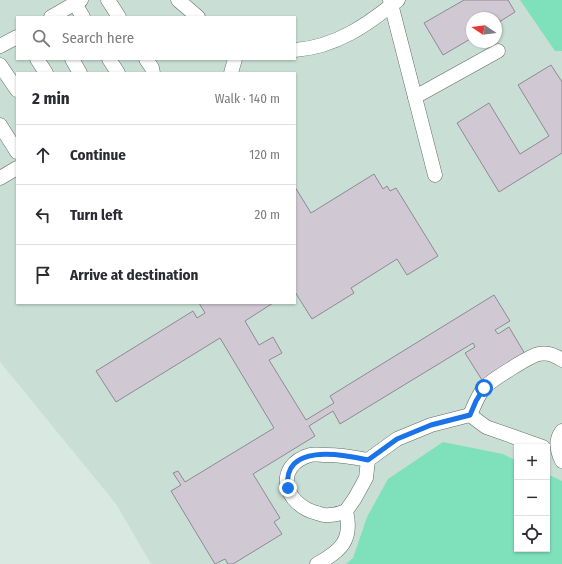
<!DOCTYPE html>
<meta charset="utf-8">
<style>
:root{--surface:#fff;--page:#f2f2f3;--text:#2b2b33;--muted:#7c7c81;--line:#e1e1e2}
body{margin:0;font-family:"Fira Sans Condensed",sans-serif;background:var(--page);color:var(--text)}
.controls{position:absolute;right:12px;bottom:12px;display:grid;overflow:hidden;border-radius:0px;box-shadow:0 1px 3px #0004}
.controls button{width:36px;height:36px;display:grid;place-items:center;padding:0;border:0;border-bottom:1px solid var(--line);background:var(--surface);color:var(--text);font:20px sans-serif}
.compass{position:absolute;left:466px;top:12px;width:36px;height:36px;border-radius:50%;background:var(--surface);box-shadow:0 1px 3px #0004;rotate:283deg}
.stop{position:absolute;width:12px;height:12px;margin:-9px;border:3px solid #1a73e8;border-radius:50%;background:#fff}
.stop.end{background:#1a73e8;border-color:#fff;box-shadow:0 1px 4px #0008}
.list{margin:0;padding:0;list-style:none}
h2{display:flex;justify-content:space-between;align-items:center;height:52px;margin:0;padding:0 16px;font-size:17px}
h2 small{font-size:13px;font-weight:400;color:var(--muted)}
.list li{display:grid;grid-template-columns:26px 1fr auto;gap:12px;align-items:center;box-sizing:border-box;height:60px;padding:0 16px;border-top:1px solid var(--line)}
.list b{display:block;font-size:15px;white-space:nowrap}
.list em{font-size:13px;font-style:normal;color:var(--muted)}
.icon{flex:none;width:22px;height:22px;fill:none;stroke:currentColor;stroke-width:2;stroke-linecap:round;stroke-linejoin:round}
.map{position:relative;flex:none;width:562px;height:564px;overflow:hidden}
.search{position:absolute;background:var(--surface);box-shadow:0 1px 3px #0004;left:16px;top:16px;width:280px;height:44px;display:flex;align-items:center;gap:10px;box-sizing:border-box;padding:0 14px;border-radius:0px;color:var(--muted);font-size:15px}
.panel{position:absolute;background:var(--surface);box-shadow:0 1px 3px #0004;left:16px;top:72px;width:280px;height:232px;border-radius:0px}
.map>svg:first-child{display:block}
.built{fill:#c9dfd6;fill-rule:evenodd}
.green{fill:#7fe0bc}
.building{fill:#d0c9d4;stroke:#8f8993}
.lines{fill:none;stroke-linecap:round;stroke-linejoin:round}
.minor-casing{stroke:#5e6a65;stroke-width:15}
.minor{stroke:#fff;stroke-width:14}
.route{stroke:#1a73e8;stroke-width:5}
</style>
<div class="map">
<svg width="562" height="564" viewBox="0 0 562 564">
<rect width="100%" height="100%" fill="#dae8e2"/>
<path class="built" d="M0,0H562V564H151L116,504L0,362ZM17,17H295V59H17ZM472,18H496V42H472ZM17,73H295V303H17ZM517,447H547V549H517Z"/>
<g class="green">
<path d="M520,0H562V51H555Z"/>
<path d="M443,442L503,454L517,461V549H547V474L562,481V564H346L353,558L367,517L388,479Z"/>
</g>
<g class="building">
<path d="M464,0H508L515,12L496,24V18H472V38L443,55L424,23Z"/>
<path d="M551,65L562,82V153L499,192L457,123L489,103L520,154L549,136L518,85Z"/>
<path d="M374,174L383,189L387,186L390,191L396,188L438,256L407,275L397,259L351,288L354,293L312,319L295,292V187L311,213Z"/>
<path d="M494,295L510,321L495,330L498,334L509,327L525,354L482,380L465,353L475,347L473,343L340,424L333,411L309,426L315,436L253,474L280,518L274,522L282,534L233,564H228L225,559L215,564L171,491L181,485L173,473L178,471L185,482L274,428L220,338L116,402L96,371L193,311L197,318L205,313L199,303H273L245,321L259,345L273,337L282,353L269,360L306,420L334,403L330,396Z"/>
</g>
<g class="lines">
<defs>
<g id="minor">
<path d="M108,0L119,17"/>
<path d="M178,0L198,17"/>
<path d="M390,0L435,175"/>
<path d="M75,4L83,17"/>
<path d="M51,17L81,0"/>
<path d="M0,46L17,37"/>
<path d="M295,50C336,47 367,25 398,0"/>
<path d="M37,59L46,73"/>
<path d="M72,59L80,73"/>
<path d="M109,59L118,73"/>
<path d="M146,59L152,68L153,73"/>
<path d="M0,65L17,90"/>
<path d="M231,73L235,59"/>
<path d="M415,97L498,51"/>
<path d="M0,125L17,152"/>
<path d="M0,178L17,168"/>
<path d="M470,415C474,406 478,395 484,388C490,381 531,355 539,354C548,352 555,355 562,360"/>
<path d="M562,431C555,440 557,451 562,461"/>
<path d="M346,511C341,513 334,515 329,515C325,516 320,514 317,513C284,505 273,466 310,455C315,454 321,455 326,455C341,455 353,457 368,460"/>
<path d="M317,564C341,551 353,540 346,511L355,498L366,478L368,460L397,439L431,425L470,415L486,427L543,447"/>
</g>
</defs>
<use href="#minor" class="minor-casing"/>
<use href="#minor" class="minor"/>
</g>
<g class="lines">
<path class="route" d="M288,488C282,443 341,454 368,460L397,439L431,425L470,415L476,401L484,388"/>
</g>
</svg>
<div class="controls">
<button>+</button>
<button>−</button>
<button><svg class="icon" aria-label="locate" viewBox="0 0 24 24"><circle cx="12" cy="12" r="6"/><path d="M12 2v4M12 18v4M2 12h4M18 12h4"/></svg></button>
</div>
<svg class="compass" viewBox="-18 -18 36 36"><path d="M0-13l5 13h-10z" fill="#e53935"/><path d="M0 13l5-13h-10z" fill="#7c7c81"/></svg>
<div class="stop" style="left:484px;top:388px"></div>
<div class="stop end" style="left:288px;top:488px"></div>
<div class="search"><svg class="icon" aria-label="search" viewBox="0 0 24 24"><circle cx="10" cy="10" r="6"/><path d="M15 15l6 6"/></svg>Search here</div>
<section class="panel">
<h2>2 min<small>Walk · 140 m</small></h2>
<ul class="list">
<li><svg class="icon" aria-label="ahead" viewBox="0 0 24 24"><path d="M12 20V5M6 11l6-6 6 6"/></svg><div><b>Continue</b></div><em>120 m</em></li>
<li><svg class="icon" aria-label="left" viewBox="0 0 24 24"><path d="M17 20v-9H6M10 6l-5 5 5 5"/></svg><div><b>Turn left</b></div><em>20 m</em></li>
<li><svg class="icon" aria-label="arrive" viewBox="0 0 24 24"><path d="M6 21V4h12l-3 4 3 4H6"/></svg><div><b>Arrive at destination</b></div></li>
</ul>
</section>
</div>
